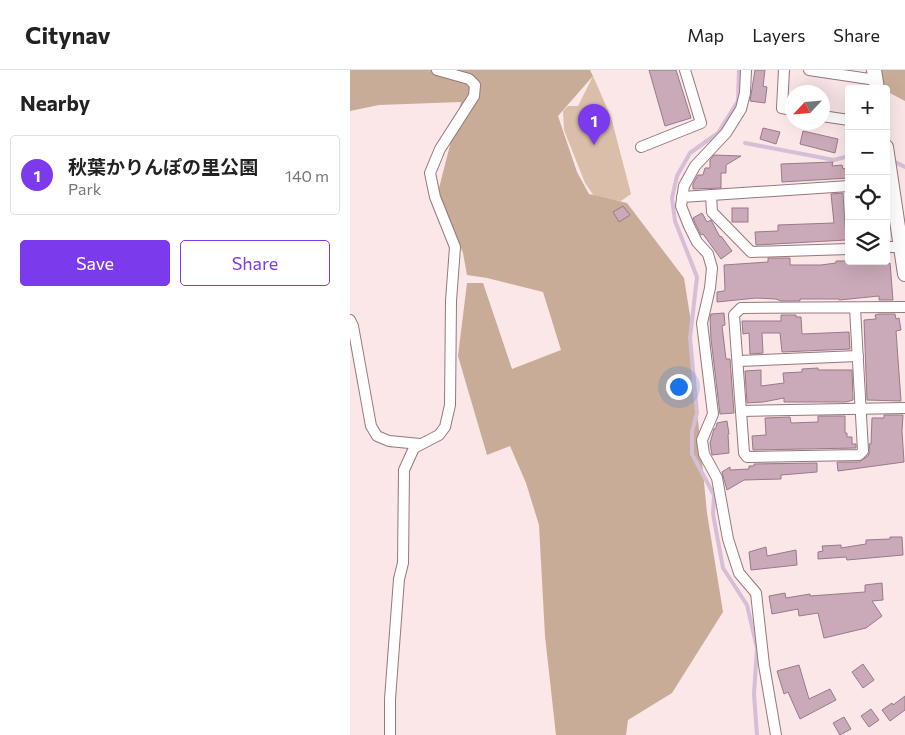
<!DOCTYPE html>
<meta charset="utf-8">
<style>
:root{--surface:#fff;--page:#f6f6f6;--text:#222;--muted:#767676;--line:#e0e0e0;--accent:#7c3aed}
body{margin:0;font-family:Commissioner,"Noto Sans JP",sans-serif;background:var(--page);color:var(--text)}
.controls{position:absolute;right:15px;top:15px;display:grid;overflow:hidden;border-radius:5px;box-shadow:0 5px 20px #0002}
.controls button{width:45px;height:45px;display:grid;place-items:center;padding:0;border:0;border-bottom:1px solid var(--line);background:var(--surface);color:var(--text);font:25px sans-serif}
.compass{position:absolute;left:435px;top:15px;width:45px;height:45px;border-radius:50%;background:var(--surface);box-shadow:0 5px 20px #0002;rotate:244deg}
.you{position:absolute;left:328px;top:316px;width:18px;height:18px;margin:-12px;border:4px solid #fff;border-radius:50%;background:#1a73e8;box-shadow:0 0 0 8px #1a73e833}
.badge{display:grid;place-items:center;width:32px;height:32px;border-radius:50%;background:var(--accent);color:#fff;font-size:16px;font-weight:700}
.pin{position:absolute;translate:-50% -41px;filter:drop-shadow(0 1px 2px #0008)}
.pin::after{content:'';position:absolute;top:26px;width:18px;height:15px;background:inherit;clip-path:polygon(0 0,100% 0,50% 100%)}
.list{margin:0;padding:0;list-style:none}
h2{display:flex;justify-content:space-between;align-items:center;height:65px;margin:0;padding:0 20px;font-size:21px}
h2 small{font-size:16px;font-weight:400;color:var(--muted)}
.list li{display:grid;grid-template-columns:32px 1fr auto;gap:15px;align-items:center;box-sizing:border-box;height:80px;margin:0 10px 10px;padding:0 10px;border:1px solid var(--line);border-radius:5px}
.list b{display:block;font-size:19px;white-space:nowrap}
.list p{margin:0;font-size:16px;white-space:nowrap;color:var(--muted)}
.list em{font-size:16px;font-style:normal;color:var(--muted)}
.actions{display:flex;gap:10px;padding:15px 20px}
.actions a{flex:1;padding:11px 0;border:1px solid var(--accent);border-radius:5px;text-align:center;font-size:18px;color:var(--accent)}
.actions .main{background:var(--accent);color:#fff}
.icon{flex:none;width:28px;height:28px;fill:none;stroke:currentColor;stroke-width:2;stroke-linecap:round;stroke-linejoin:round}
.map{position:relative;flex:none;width:555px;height:665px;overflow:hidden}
header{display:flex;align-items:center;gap:30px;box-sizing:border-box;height:70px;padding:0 25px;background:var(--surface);border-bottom:1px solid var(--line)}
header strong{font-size:24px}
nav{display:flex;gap:28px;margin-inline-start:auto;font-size:18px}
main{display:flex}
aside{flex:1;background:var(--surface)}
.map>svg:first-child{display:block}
.green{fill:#dbbeaa}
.forest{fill:#c9ac97}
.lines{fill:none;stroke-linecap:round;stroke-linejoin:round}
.stream{stroke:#d7bed7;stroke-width:4}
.building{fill:#caa9b8;stroke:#977b88}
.street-casing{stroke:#97787b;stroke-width:12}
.secondary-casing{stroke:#97787b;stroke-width:16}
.street{stroke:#fff;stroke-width:10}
.secondary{stroke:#fff;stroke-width:14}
</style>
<header>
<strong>Citynav</strong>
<nav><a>Map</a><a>Layers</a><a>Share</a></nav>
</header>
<main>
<aside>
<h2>Nearby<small></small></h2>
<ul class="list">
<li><span class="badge">1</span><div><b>秋葉かりんぽの里公園</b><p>Park</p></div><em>140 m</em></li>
</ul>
<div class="actions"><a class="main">Save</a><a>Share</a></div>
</aside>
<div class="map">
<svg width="555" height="665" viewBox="0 0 555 665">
<rect width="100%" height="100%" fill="#fbe6e8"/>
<path class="green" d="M243,6L261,47L281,124L271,131L246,129L235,113L214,60L213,41L218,36H228Z"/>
<g class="forest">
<path d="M0,0H240L243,6L208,46L227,102L239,124L277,133L334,208L341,252L340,268L357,443L373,542L322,623L278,650L276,665H206L195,566L189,455L176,413L160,376L137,385L108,286L117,213H133L162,299L211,280L193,222L137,208L117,205L113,183L88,122L111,32L29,35L0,41Z"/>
<path d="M531,0H555V31L536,21V19H533Z"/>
</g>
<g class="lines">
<g class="stream">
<path d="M389,0L388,31L368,63L340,83L327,106L322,128L325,151L347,207L340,268L347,343L342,362V384L364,425L363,444L373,498L397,535L407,578L404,624L407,665"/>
<path d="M395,73L484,90L499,86"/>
<path d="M541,90L555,97"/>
</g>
</g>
<g class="building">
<path d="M299,0H326L341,48L315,56Z"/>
<path d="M405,0H415L413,16L417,17L415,33L400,31Z"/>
<path d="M413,58L430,62L426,74L410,69Z"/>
<path d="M453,61L488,69L485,83L450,74Z"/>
<path d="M364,85L391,86L376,95V103H371V118L343,119V114L348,105H353L355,98H360V90Z"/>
<path d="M483,92L482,96L492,95L493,99L497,98L499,108L432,112L431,94Z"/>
<path d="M493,123L496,170L406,175L405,162L428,161V155L484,153L481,124Z"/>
<path d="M273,136L280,145L269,152L263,142Z"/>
<rect x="382" y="138" width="16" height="14"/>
<path d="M352,143L357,152L361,150L370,167L371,166L382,181L371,189L353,164L351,165L345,153L343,148Z"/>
<path d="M418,188H440V195H471L486,193V191H538V194L540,193L543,230H529V226L489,230V229H450V231H431L426,229L406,228L367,232V222L374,221L375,219L374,195L418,192Z"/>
<path d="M374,243L375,255L372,256L376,289H380L384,343L370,344L361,269L360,248L361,244Z"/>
<path d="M529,244H545L546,249L549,248L551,260L546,261L551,331L517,330L514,250L526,249L525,245Z"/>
<path d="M431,245H446V247H451L452,264L499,262L500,279L432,282L430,263H412L413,283L400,284L399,263L393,264L392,251H431Z"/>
<path d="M468,298V300H502L503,330L496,332H434V328L413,332L397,333L395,301L411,300V316L434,313L433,303L452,302V299Z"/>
<path d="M534,345H553L552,361L554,392L488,401L487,392H509L518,386L520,381L519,374H521L522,348H534Z"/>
<path d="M468,346H495V363H497V367H502V374H506V378L403,380L402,366L416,365L415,348L440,347L441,353L468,352Z"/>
<path d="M377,351L379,364H378L379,383L362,385L360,373L364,359L366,358L367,353Z"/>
<path d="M467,393V402L431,405V409L394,410L377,420L372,402L380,397V400L399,399V396H404V394Z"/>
<path d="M540,467H552L553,485L497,490L496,487L468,489V482L473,481L472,476L491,475V478L516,474V470L540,469Z"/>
<path d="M416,477L417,486L446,480L447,495L401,500L399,482Z"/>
<path d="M532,513L533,530L522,531L532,546L516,558L474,568L468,543L449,546L448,539L422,544L419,526L435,523L436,528L460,524V526L515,522V515Z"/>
<path d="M513,594L524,610L513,618L502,602Z"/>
<path d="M449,595L459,629L480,619L486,630L450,649L438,622L434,624L427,601Z"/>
<path d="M555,626V640L540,651L532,640L542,633L543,635Z"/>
<path d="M521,639L529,650L519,657L511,646Z"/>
<path d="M494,647L501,659L490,665L483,653Z"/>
</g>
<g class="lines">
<defs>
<g id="street">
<path d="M396,0L395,23L391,39L376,63L345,96L334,116L331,136L339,156L347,172L358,184L362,198L360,218L352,253L363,344L352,370L354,384L367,408L378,469L389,503L406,523L414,595L426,665"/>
<path d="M434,0L432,38L442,40"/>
<path d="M459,0L526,10"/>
<path d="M472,46L499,50"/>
<path d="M291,77L351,53L335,0"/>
<path d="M361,125L362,142L401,182L499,179"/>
<path d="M332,127L499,116"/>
<path d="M536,177H552"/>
<path d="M505,238L513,381L509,385L397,387L394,383L384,245L391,238L555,237"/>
<path d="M0,250L3,256L21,356L27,366L39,371L70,374"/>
<path d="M388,291L508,286"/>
<path d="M391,341L555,338"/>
<path d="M40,665V629L49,509L53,493L54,400L64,378L89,365L95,357L100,335L101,231L105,177L85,127L80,103L90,79L124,26L125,15L119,9L87,0"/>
</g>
<g id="secondary">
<path d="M524,0L527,19"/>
<path d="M536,77L555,204"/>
</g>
</defs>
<use href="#street" class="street-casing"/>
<use href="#secondary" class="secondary-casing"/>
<use href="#street" class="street"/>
<use href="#secondary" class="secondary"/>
</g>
</svg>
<div class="controls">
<button>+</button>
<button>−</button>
<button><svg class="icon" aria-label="locate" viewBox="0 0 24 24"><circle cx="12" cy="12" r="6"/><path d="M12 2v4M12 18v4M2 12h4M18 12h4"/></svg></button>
<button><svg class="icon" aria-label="layers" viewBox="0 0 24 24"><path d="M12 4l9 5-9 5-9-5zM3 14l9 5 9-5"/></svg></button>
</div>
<svg class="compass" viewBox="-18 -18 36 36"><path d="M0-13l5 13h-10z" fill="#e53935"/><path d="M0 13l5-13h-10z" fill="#767676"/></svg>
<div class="you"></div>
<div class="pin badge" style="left:244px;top:75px">1</div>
</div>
</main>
